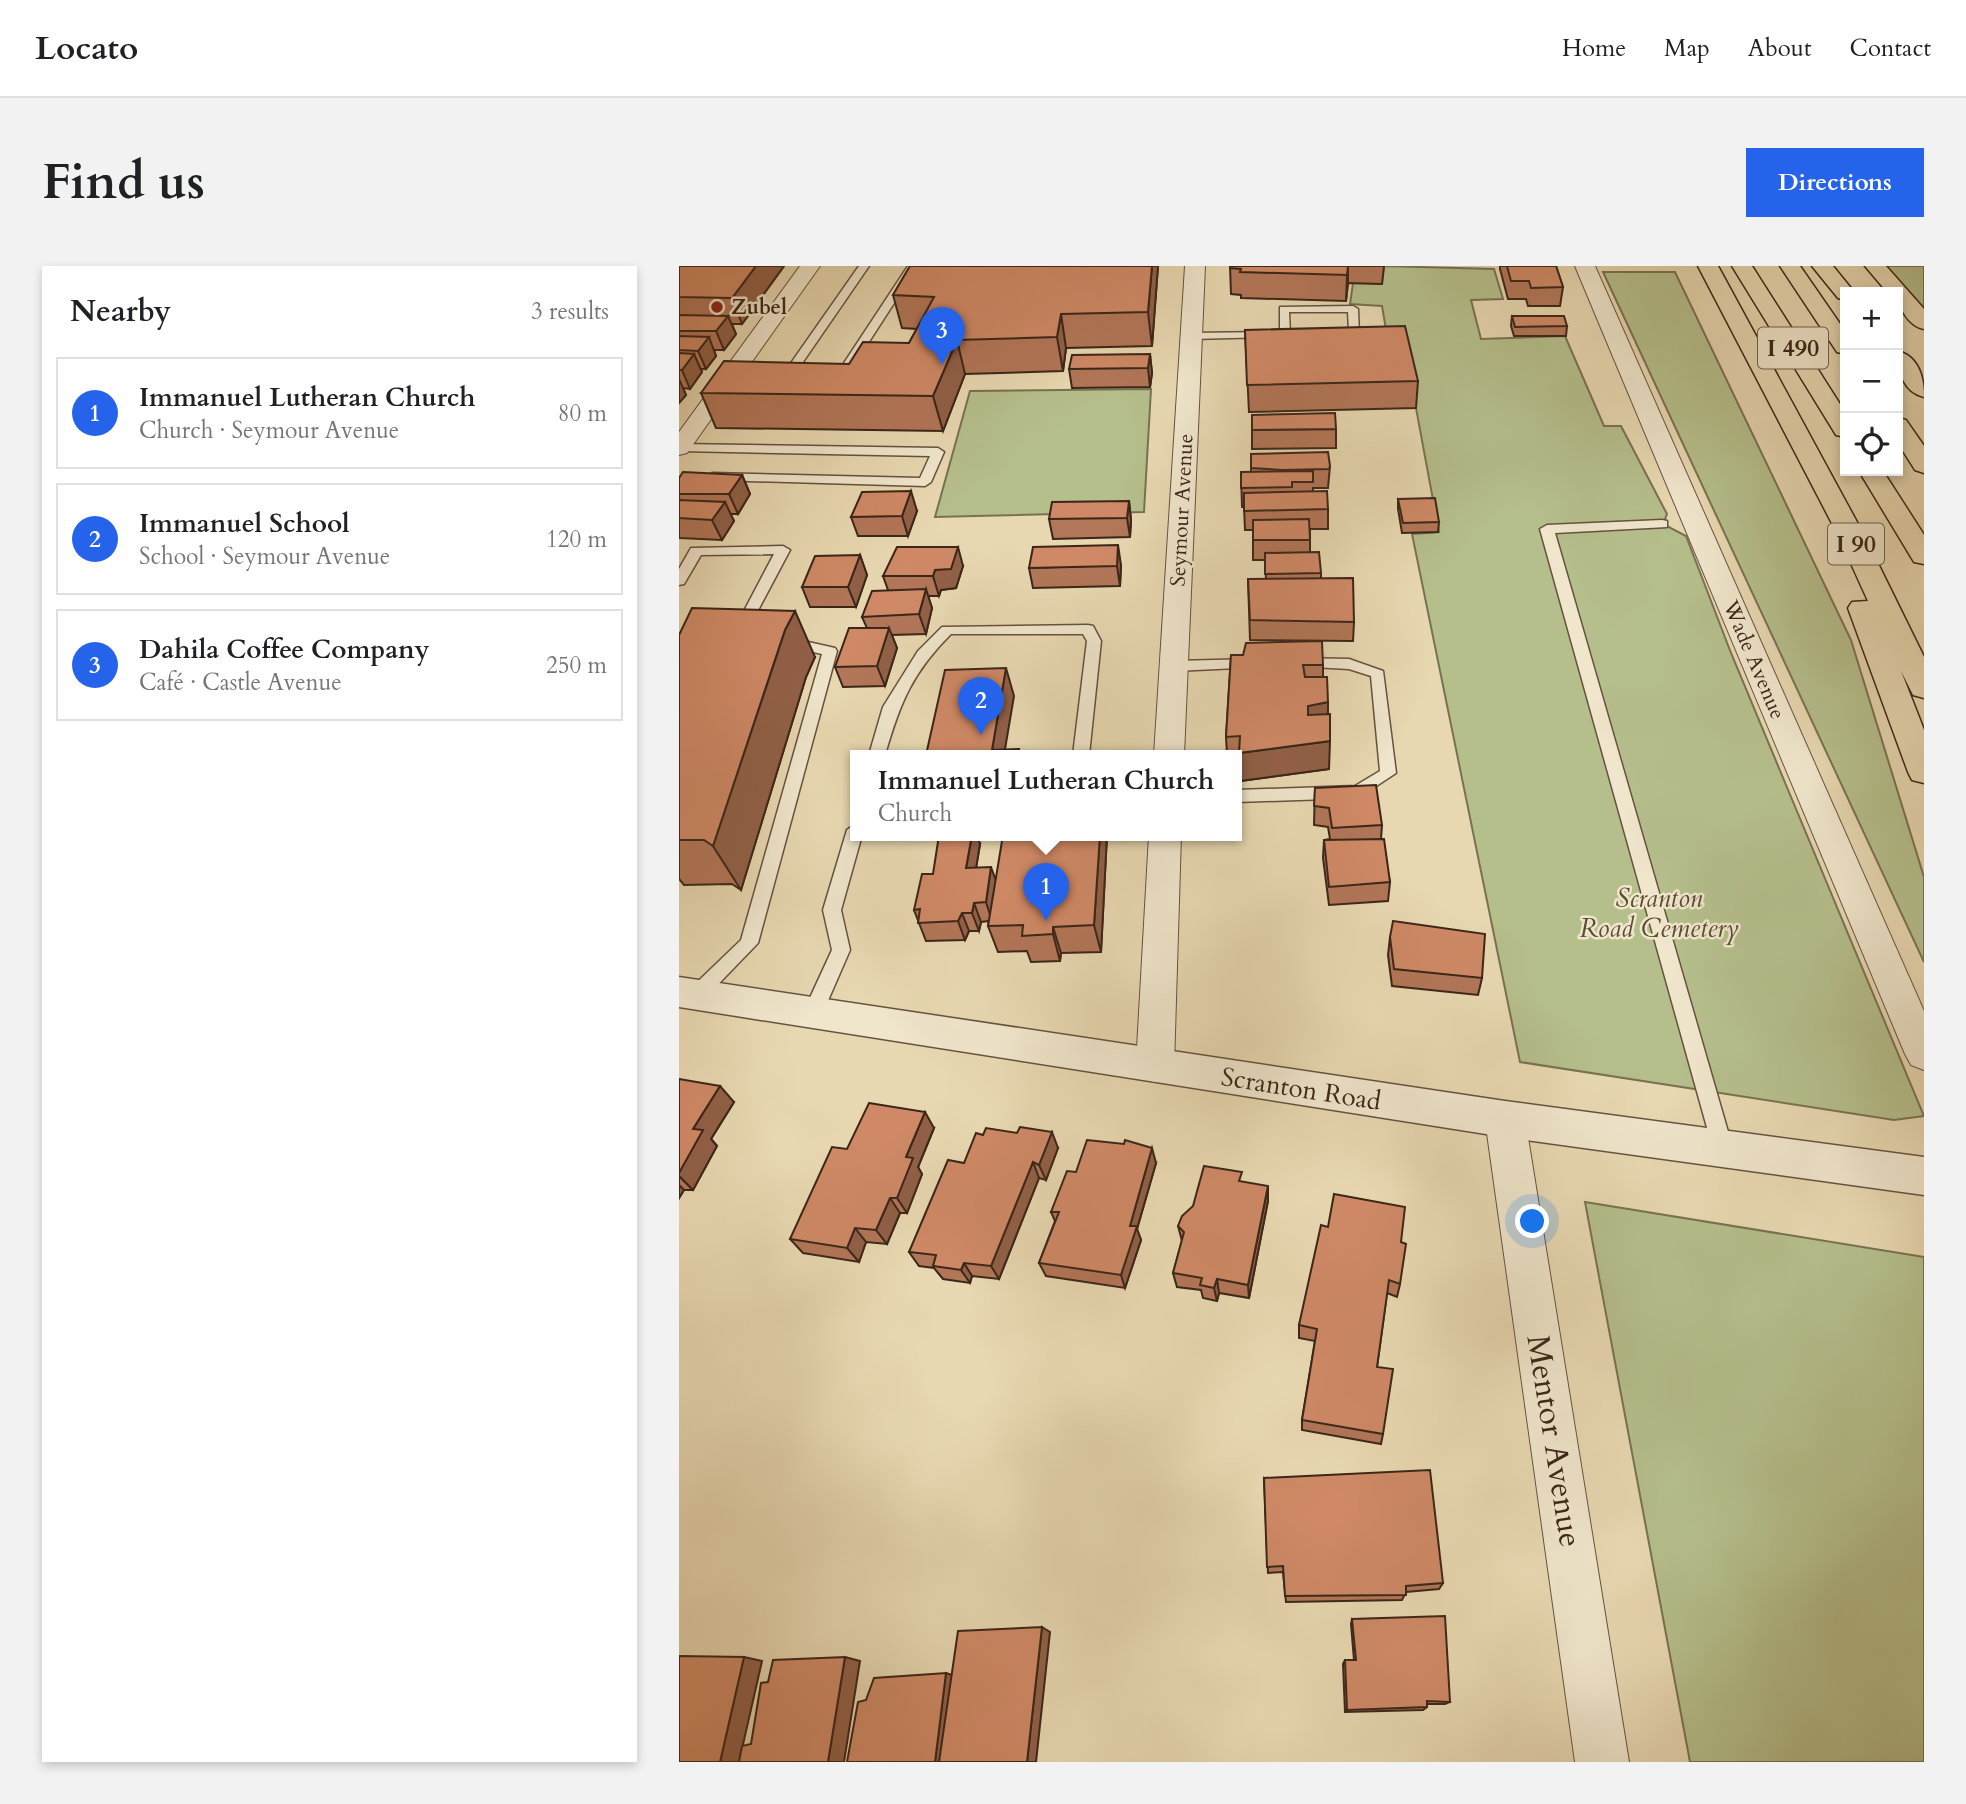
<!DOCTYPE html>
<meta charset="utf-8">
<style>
:root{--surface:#fff;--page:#f2f2f2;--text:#202124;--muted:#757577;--line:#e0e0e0;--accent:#2563eb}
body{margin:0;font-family:Cardo,serif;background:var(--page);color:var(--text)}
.controls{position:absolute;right:21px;top:21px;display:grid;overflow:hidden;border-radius:0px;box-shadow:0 4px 10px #0003}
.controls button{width:63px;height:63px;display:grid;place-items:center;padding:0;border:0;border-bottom:2px solid var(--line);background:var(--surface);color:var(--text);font:35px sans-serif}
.you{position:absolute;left:854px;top:956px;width:24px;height:24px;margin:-18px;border:5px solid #fff;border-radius:50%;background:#1a73e8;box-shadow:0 0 0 10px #1a73e833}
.badge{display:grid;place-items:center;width:46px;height:46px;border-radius:50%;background:var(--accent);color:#fff;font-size:23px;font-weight:700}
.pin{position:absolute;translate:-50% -58px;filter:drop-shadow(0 2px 4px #0008)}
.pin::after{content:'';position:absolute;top:37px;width:24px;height:21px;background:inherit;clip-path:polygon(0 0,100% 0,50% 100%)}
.popup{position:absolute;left:171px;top:484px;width:392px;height:91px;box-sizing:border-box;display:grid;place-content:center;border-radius:0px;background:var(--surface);filter:drop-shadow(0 2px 5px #0005);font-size:23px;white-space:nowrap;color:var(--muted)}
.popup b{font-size:26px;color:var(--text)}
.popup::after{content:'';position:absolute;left:50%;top:100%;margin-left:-14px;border:14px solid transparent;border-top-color:var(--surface)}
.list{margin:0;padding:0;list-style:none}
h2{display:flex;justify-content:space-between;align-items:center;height:91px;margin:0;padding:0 28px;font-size:30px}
h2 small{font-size:23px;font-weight:400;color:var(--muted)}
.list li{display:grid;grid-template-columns:46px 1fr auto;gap:21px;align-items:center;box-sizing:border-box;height:112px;margin:0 14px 14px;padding:0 14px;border:2px solid var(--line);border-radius:0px}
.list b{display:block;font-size:26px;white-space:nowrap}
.list p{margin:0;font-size:23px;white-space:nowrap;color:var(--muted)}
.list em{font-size:23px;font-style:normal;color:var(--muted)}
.icon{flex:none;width:38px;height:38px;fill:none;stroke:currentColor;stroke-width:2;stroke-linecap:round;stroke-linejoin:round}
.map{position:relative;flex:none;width:1245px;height:1496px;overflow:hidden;border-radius:0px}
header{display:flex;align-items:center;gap:42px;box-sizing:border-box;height:98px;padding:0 35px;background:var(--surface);border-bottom:2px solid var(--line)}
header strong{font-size:33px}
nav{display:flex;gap:38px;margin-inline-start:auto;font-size:24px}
.intro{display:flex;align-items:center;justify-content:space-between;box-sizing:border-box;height:168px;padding:0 42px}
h1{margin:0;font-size:49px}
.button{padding:18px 32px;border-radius:0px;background:var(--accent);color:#fff;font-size:24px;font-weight:700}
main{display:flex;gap:42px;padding:0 42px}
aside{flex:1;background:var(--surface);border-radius:0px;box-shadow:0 4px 10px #0003}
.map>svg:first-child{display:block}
.green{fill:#b5bf8c;stroke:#787252;stroke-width:2}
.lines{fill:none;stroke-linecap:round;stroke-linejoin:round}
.service-casing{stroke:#66523f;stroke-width:3}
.minor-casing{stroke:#66523f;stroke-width:2}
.tertiary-casing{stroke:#66523f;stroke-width:3}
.motorway-casing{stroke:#3b2619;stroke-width:3}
.service{fill:#f0e6cc;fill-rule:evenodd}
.minor{fill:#f0e6cc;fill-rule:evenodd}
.tertiary{fill:#f0e6cc;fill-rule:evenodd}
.motorway{fill:#e8d8b1;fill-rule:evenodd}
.wall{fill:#b27658;stroke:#3b2619;stroke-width:2}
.shaded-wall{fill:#916047;stroke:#3b2619;stroke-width:2}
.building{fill:#cf8966;stroke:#3b2619;stroke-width:2}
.poi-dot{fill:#8f2418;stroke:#f0e6cc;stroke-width:2.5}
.labels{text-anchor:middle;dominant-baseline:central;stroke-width:5;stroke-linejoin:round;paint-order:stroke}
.far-poi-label{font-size:21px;font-weight:bold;fill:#3b2619;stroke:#f0e6cc;text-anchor:start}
.far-street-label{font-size:21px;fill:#3b2619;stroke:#f0e6cc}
.shield{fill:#f0e6cc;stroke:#71604f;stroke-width:2}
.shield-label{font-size:24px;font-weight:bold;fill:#3b2619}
.park-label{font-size:26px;font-style:italic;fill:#5a4c36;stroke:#f0e6cc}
.street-label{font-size:26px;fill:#3b2619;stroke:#f0e6cc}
.near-street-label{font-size:32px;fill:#3b2619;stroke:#f0e6cc}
</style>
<header>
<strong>Locato</strong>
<nav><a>Home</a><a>Map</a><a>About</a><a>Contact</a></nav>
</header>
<div class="intro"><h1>Find us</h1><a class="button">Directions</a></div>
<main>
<aside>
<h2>Nearby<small>3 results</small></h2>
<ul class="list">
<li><span class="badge">1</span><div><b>Immanuel Lutheran Church</b><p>Church · Seymour Avenue</p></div><em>80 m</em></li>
<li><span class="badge">2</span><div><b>Immanuel School</b><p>School · Seymour Avenue</p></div><em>120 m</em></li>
<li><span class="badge">3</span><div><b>Dahila Coffee Company</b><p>Café · Castle Avenue</p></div><em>250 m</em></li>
</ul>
</aside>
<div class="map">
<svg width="1245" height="1496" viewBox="0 0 1245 1496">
<rect width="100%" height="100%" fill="#e8d8b1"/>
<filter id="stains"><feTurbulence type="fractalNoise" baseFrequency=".00286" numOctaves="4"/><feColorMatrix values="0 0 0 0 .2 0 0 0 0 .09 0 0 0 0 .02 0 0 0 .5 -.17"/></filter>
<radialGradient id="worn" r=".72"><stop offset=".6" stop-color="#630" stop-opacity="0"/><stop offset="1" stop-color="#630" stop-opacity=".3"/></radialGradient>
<g class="green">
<path d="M705,0L815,3L824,33L792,34L802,73L886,70L925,160H942L988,248L984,258L1007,270L1052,387L1245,850L1215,854L841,796L733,268L760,266L737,142L709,75L703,40L671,38L674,17L703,18Z"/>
<path d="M1196,0H1245V57Z"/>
<path d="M924,6H996L1172,374L1245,611V696Z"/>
<path d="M472,123L465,246L256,251L291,125Z"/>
<path d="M906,936L1245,991V1496H1011Z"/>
</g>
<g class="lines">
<defs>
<g id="service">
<path d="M180,0H190L115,109H107L105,107Z"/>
<path d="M229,0H239L175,99H167L165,97Z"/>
<path d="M674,40L679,43L680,70L657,71L652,68L657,65H670L669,46H610L611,69L606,72L601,69V41Z"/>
<path d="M592,66L597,69L596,71L512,73L507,70L512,67Z"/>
<path d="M0,178L259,182L265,186L252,216L246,220L37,214L33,213V207L241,212L251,190L1,185Z"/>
<path d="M983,254L988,255V261L876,267L1054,883L1051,890L1044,892L1037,890L1034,883L861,263L868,259Z"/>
<path d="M104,280L111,284L67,367L62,368L55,364L95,288L22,289L5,318L0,319V303L12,282Z"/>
<path d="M409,359L414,360L422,375L410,489H394L408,375L404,368H272C233,407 221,437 206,489H190L204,441L239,385L263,361Z"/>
<path d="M107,371L156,382L158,385L79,677L24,734L17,737L10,734L7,729L10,724L62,674L143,388L102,379L100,376L102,373Z"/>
<path d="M619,392L670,393L704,405L717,507L679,532L558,536V524L676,520L701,505L692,410L670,403L614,400L612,397L614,394Z"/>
<path d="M575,393L580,395L582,398L580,401L496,405L489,400L496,395Z"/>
<path d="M176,558V569H183L162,644L171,684L141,753L134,755L127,753L124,747L153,684L144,644L168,564Z"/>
</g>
<g id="minor">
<path d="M121,0H141L8,187L0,189V166Z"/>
<path d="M506,0H526L505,489H475Z"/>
<path d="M896,0H916L1245,745V804L1232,799L1226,788Z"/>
<path d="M470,569H502L495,800L489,811L476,816L463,811L457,800Z"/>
<path d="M826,836L840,841L846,853L950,1496H896L806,853L812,841Z"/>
</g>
<path id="tertiary" d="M0,711L826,835L1245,891V929L826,871L0,741Z"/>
<g id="motorway">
<path d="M1019,0H1039L1185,269L1245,391V432L1234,429L1222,405L1245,464V517L1233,514L1229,506L1169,342L1173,336L1189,335L1159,269Z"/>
<path d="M1053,0H1073L1166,146V171L1157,169L1154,164Z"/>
<path d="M1101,0H1121L1166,65V88L1158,86Z"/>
<path d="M1133,0H1154L1175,26H1166V34L1159,32Z"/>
<path d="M1186,0H1207L1245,43V63C1229,60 1219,41 1219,26H1208Z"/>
<path d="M1219,85C1240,91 1245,112 1245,131C1224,126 1218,104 1219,85Z"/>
<path d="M1219,152L1227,154L1245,180V207L1236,204L1219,177Z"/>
<path d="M1180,205H1204L1245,269V298L1235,296Z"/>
</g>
</defs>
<use href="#service" class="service-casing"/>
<use href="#minor" class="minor-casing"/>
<use href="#tertiary" class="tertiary-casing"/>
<use href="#motorway" class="motorway-casing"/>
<use href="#service" class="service"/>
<use href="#minor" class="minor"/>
<use href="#tertiary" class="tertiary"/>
<use href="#motorway" class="motorway"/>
</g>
<g class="wall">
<path d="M0,0H105L63,58H53L57,68L45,84H35L37,90L27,103H22L23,106L11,123L4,122L7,129L0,137Z"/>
<path d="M231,0H479L473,80L387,82L384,105L286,108L264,165L37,162L22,127L170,98L230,77L238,63L223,62L214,29Z"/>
<path d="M551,0H705L703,18L669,17L667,35L562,32V29L552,28Z"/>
<path d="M821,0H877L884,21L881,40H849L847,33H829L821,3Z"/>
<path d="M833,50L888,60L887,70H835L832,60Z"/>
<path d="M566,64L739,115L737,142L570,146Z"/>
<path d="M471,88L473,107L471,121L393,122L390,103Z"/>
<path d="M657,163V182L573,183V164Z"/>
<path d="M572,188L651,200L649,222H634V226L649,243V263H631V286L642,307V312L675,356L674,375L571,374L569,313H587L586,294H574V264H566L565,241H563L562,206H572Z"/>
<path d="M63,209L71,228L59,248H51L55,255L43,274L0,272V212Z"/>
<path d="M719,233L760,256L759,266L723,267L719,243Z"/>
<path d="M450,235L452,254L451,271L374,273L370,253Z"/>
<path d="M238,245L229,270H179L172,251Z"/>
<path d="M181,289L188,309L177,341H131L123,321Z"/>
<path d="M442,299L441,320L354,322L350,302Z"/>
<path d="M284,300L277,322L262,324L260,330H249L253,342L247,368L213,369L218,382L206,420L164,421L156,401L188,362L183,351L209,324L204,310Z"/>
<path d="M0,369L136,391L127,411L62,624L53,618L5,619L0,613Z"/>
<path d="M552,389L644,399V411L649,448L650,503L561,515L560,498H558V489H548L547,471Z"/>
<path d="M636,522L703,559L702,573L711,616L709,635L650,639L644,592L645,574L651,573L649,561L635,559Z"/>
<path d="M428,569L422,686L382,687L381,695L352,696L348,685L319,686L309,660L310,655L302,656L300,665H290L286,674L247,675L235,644L254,608L301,578L297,602L317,614Z"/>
<path d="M711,671L803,712L799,729L713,720L709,689Z"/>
<path d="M0,813L55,836L32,873L38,880L14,924H5L0,932Z"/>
<path d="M255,862L239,901L243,908L228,947H221L208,978L187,976L180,996L124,987L111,973L168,883Z"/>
<path d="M379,882L367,914L360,912L320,1013L293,1010L291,1017L264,1013L255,1002L240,1000L230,986L285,897Z"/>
<path d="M477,897L458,963L462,974L446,1022L367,1010L360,997L376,955L372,946Z"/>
<path d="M564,916L589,935L570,1032L540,1027L538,1035L524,1032L522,1024L498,1021L494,1007L503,975L499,960Z"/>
<path d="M649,961L722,976L721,1018L718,1031L708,1027L698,1101L704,1168L702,1178L623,1164V1154L636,1075L620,1072V1059Z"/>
<path d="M585,1212L764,1317L760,1323L727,1326L723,1334L607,1336L604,1306L589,1307Z"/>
<path d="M673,1353L771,1436L766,1438H748V1441L744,1444L666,1446L664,1398L666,1394H675L672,1358Z"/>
</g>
<g class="shaded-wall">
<path d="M77,0H105L63,58L53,32Z"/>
<path d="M473,0H479L473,80L469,46Z"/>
<path d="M669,0V17L667,35L668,9Z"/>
<path d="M382,48L387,82L384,105L378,71Z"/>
<path d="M49,50L57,68L45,84L37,65Z"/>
<path d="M30,71L37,90L27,103L19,85Z"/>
<path d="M278,74L286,108L264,165L254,130Z"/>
<path d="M15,88L23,106L11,123L3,104Z"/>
<path d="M471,88L473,107L471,121L469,102Z"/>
<path d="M0,113L7,129L0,137Z"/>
<path d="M63,209L71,228L59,248L50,228Z"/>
<path d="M232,225L238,245L229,270L223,250Z"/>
<path d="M450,235L452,254L451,271L448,252Z"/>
<path d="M46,236L55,255L43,274L33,254Z"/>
<path d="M439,279L442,299L441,320L438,300Z"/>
<path d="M279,281L284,300L277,322L262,324L260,330L254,310L256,304Z"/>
<path d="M181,289L188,309L177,341L169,321Z"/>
<path d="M247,323L253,342L247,368L240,348Z"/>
<path d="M116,345L136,391L127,411L62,624L34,580L106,364Z"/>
<path d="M210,362L218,382L206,420L198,400Z"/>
<path d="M327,402L335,430L325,489L313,484Z"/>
<path d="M649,436V464L629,468V440Z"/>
<path d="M651,475L650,503L561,515L560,487Z"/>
<path d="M293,569H298L301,578L294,621L287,602Z"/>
<path d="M421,569H428L422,686L415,659Z"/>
<path d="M312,601L319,620L313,655L307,636Z"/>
<path d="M295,637L302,656L300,665L293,647Z"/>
<path d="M283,647L290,665L286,674L279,655Z"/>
<path d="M374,661L382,687L381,695L374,668Z"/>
<path d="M41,820L55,836L32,873L38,880L14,924L0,910V907L14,863Z"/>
<path d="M246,846L255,862L239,901L243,908L228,947L218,932L227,891Z"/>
<path d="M373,866L379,882L367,914L360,899Z"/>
<path d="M473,882L477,897L458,963L462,974L446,1022L442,1009L451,960Z"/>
<path d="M354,896L360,912L320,1013L312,1000Z"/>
<path d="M0,919L5,924L0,932Z"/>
<path d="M589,920V935L570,1032L569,1019Z"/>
<path d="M211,932L221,947L208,978L197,964Z"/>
<path d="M176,962L187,976L180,996L168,982Z"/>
<path d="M285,997L293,1010L291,1017L282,1004Z"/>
<path d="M538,1013L540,1027L538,1035L535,1022Z"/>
<path d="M363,1361L371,1366L357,1496H348Z"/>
<path d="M65,1391L83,1395L60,1496H41Z"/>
<path d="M166,1391L181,1395L165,1496H149Z"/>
<path d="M267,1407L279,1411L268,1496H256Z"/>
</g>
<g class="building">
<path d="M0,0H77L53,32L0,31Z"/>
<path d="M231,0H473L469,46L382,48L378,71L278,74L254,130L22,127L45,95L170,98L184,76L230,77L255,31L214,29Z"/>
<path d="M551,0H669L668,9L561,6L562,3L551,2Z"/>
<path d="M828,0H877L884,21L852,22L850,15H832Z"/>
<path d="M0,49L49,50L37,65H0Z"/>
<path d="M833,50H885L888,60L836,61Z"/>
<path d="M726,60L739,115L568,119L566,64Z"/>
<path d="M0,70L30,71L19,85L0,84Z"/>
<path d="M0,87L15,88L3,104H0Z"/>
<path d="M471,88L469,102L390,103L393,89Z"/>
<path d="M656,147L657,163L573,164V149Z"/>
<path d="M649,186L651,200L650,203L603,204L572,202V188Z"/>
<path d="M634,205V216H613V221L562,222V206Z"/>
<path d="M4,206L63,209L50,228H0V212Z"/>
<path d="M232,225L223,250L172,251L183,226Z"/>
<path d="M648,225L649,243L565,245V227Z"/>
<path d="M756,232L760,256L724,257L719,233Z"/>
<path d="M0,234L46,236L33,254L0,252Z"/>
<path d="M450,235L448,252L370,253L373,236Z"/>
<path d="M630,253L631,274H574V254Z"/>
<path d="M439,279L438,300L350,302L354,281Z"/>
<path d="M218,281H279L272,303L256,304L254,310H204Z"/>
<path d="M640,286L642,307L586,308V287Z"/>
<path d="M181,289L169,321H123L136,290Z"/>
<path d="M674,312L675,356L571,354L569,313Z"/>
<path d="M247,323L240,348L183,351L193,325Z"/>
<path d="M13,342L116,345L106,364L34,580L25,574H0V369Z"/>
<path d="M170,362H210L198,400L156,401Z"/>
<path d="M643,375L644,399H624L626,411H648L649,436L629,440V449L651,448V475L560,487L561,470L547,471L552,389H564L567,377Z"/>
<path d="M327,402L313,484L340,483L339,489H247L266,404Z"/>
<path d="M697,519L703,559L653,562L650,542L635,540L636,522Z"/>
<path d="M260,569H293L287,602L312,601L307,636L295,637L293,647H283L279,655L239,657L241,643L235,644L243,608H254Z"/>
<path d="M324,569H421L415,659L374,661V668L343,670L344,659L309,660Z"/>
<path d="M705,573L711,616L650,621L645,574Z"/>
<path d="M714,655L806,668L803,712L715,703L711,671Z"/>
<path d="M0,813L41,820L14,863L24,864L0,907Z"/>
<path d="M190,837L246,846L227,891L234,892L218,932H211L197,964L176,962L168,982L111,973L153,881L168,883Z"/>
<path d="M341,861L373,866L360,899L354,896L312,1000L285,997L282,1004L254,1000L257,989L230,986L269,894L285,897L297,867L304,869L307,862L338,867Z"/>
<path d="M408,874L445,878L446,874L473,882L451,960H458L442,1009L360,997L380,946H372L388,905L397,906Z"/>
<path d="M525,900L563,906L560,915L589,920L569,1019L538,1013L535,1022L521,1019L523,1012L494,1007L505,966L499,960L503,950L514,940Z"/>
<path d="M655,928L726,941L722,976L727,978L721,1018L710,1014L698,1101L714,1103L704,1168L623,1154L638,1063L620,1059L642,959L649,961Z"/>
<path d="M751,1204L764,1317L727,1320V1329L606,1330L604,1300L588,1301L585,1212Z"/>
<path d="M766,1350L771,1436L748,1435V1441L668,1444L666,1394H677L673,1353Z"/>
<path d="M363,1361L348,1496H260L279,1365Z"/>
<path d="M0,1390L65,1391L41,1496H0Z"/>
<path d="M166,1391L149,1496H60L63,1480L72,1478L82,1417L89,1416L94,1394Z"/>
<path d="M267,1407L256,1496H168L179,1436L187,1434L195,1412Z"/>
</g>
<circle class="poi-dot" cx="38" cy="41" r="7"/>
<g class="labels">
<g class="far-poi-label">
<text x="52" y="41">Zubel</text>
</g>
<g class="far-street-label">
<text transform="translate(503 244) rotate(-87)">Seymour Avenue</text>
<text transform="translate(1075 394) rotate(67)">Wade Avenue</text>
</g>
<g class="shield">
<rect x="1079" y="61.5" width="70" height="41" rx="5"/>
<rect x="1149" y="257.5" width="56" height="41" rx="5"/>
</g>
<g class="shield-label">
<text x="1114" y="82">I 490</text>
<text x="1177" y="278">I 90</text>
</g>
<g class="park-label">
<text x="980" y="632">Scranton<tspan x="980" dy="30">Road Cemetery</tspan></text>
</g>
<g class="street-label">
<text transform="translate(622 823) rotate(9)">Scranton Road</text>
</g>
<g class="near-street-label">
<text transform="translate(875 1175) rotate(81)">Mentor Avenue</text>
</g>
</g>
<rect width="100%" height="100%" filter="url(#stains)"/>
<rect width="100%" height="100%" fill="url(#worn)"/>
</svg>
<div class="controls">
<button>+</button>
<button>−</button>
<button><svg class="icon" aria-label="locate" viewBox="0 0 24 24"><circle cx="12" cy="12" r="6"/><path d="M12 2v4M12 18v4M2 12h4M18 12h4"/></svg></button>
</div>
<div class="you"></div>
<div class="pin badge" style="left:367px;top:655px">1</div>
<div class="popup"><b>Immanuel Lutheran Church</b>Church</div>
<div class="pin badge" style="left:302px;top:469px">2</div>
<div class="pin badge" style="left:263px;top:99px">3</div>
</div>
</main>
